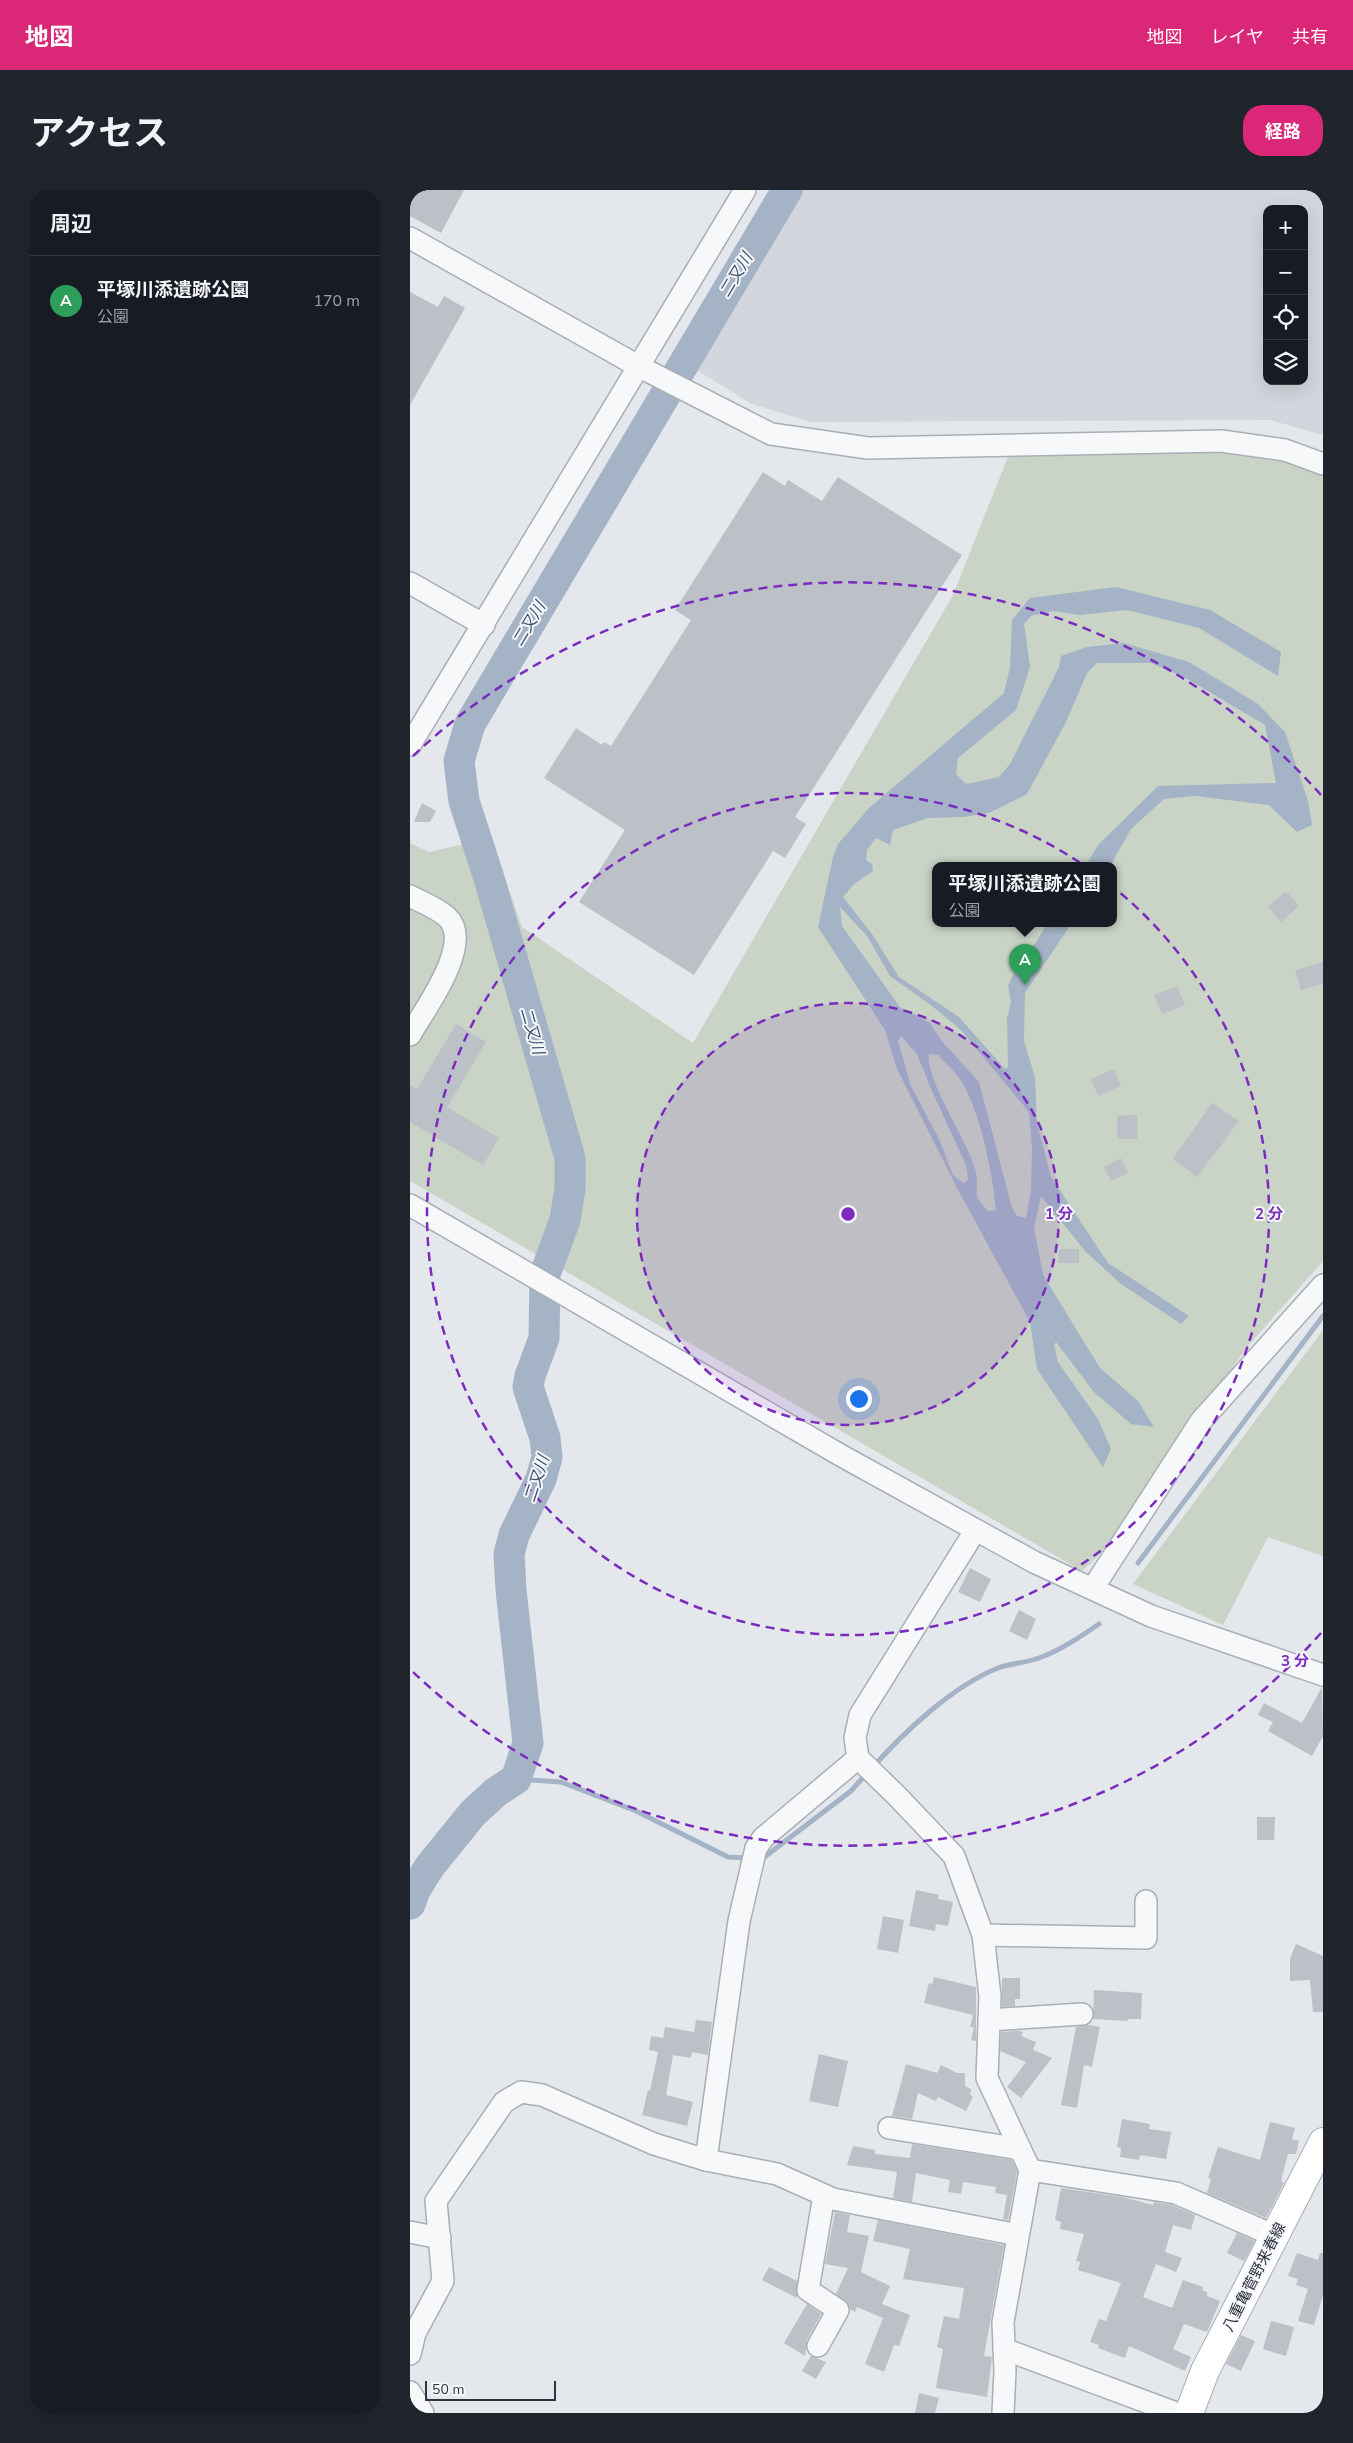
<!DOCTYPE html>
<html lang="ja">
<meta charset="utf-8">
<style>
:root{--surface:#171b24;--page:#20242c;--text:#f1f3f6;--muted:#9ea1a6;--line:#363941;--accent:#db2777}
body{margin:0;font-family:"Nunito Sans","Noto Sans JP",sans-serif;background:var(--page);color:var(--text)}
.controls{position:absolute;right:15px;top:15px;display:grid;overflow:hidden;border-radius:10px;box-shadow:0 5px 20px #0002}
.controls button{width:45px;height:45px;display:grid;place-items:center;padding:0;border:0;border-bottom:1px solid var(--line);background:var(--surface);color:var(--text);font:25px sans-serif}
.scale{position:absolute;left:15px;bottom:12px;width:131px;box-sizing:border-box;padding-left:5px;border:2px solid #2e3441;border-top:0;font-size:14px;line-height:18px;white-space:nowrap;color:#2e3441;-webkit-text-stroke:4px #f4f6f8;paint-order:stroke}
.you{position:absolute;left:448px;top:1208px;width:18px;height:18px;margin:-12px;border:4px solid #fff;border-radius:50%;background:#1a73e8;box-shadow:0 0 0 8px #1a73e833}
.badge{display:grid;place-items:center;width:32px;height:32px;border-radius:50%;background:var(--accent);color:#fff;font-size:16px;font-weight:700}
.pin{position:absolute;translate:-50% -41px;filter:drop-shadow(0 1px 2px #0008)}
.pin::after{content:'';position:absolute;top:26px;width:18px;height:15px;background:inherit;clip-path:polygon(0 0,100% 0,50% 100%)}
.popup{position:absolute;left:522px;top:672px;width:185px;height:65px;box-sizing:border-box;display:grid;place-content:center;border-radius:10px;background:var(--surface);filter:drop-shadow(0 1px 4px #0005);font-size:16px;white-space:nowrap;color:var(--muted)}
.popup b{font-size:19px;color:var(--text)}
.popup::after{content:'';position:absolute;left:50%;top:100%;margin-left:-10px;border:10px solid transparent;border-top-color:var(--surface)}
.list{margin:0;padding:0;list-style:none}
h2{display:flex;justify-content:space-between;align-items:center;height:65px;margin:0;padding:0 20px;font-size:21px}
h2 small{font-size:16px;font-weight:400;color:var(--muted)}
.list li{display:grid;grid-template-columns:32px 1fr auto;gap:15px;align-items:center;box-sizing:border-box;height:90px;padding:0 20px;border-top:1px solid var(--line)}
.list b{display:block;font-size:19px;white-space:nowrap}
.list p{margin:0;font-size:16px;white-space:nowrap;color:var(--muted)}
.list em{font-size:16px;font-style:normal;color:var(--muted)}
.icon{flex:none;width:28px;height:28px;fill:none;stroke:currentColor;stroke-width:2;stroke-linecap:round;stroke-linejoin:round}
.map{position:relative;flex:none;width:913px;height:2223px;overflow:hidden;border-radius:20px}
header{display:flex;align-items:center;gap:30px;box-sizing:border-box;height:70px;padding:0 25px;background:var(--accent);color:#fff}
header strong{font-size:24px}
nav{display:flex;gap:28px;margin-inline-start:auto;font-size:18px}
.intro{display:flex;align-items:center;justify-content:space-between;box-sizing:border-box;height:120px;padding:0 30px}
h1{margin:0;font-size:35px}
.button{padding:12px 22px;border-radius:20px;background:var(--accent);color:#fff;font-size:18px;font-weight:700}
main{display:flex;gap:30px;padding:0 30px}
aside{flex:1;background:var(--surface);border-radius:20px;box-shadow:0 5px 20px #0002}
.map>svg:first-child{display:block}
.built{fill:#d3d6dc;fill-rule:evenodd}
.green{fill:#c9d3c6;fill-rule:evenodd}
.water{fill:#a4b4c6;fill-rule:evenodd}
.lines{fill:none;stroke-linecap:round;stroke-linejoin:round}
.stream{stroke:#a4b4c6;stroke-width:5}
.river{stroke:#a4b4c6;stroke-width:31}
.building{fill:#bcc0c7}
.minor-casing{stroke:#aaaeb5;stroke-width:24}
.major-casing{stroke:#a5abb5;stroke-width:30}
.minor{stroke:#f7f8f9;stroke-width:21}
.major{stroke:#fff;stroke-width:28}
.ring{fill:none;stroke:#7b2cbf;stroke-width:2.5;stroke-dasharray:9 6}
.labels{text-anchor:middle;dominant-baseline:central;stroke-width:4;stroke-linejoin:round;paint-order:stroke}
.street-label{font-size:15px;fill:#2e3441;stroke:#f4f6f8}
.water-label{font-size:16px;font-style:italic;fill:#3c5271;stroke:#f4f6f8}
.centre{fill:#7b2cbf;stroke:#f4f6f8;stroke-width:2.5}
.ring-label{font-size:15px;text-anchor:middle;font-weight:bold;fill:#7b2cbf;stroke:#f4f6f8;stroke-width:4;stroke-linejoin:round;paint-order:stroke}
</style>
<header>
<strong>地図</strong>
<nav><a>地図</a><a>レイヤ</a><a>共有</a></nav>
</header>
<div class="intro"><h1>アクセス</h1><a class="button">経路</a></div>
<main>
<aside>
<h2>周辺<small></small></h2>
<ul class="list">
<li><span class="badge" style="background:#2e9e5b">A</span><div><b>平塚川添遺跡公園</b><p>公園</p></div><em>170 m</em></li>
</ul>
</aside>
<div class="map">
<svg width="913" height="2223" viewBox="0 0 913 2223">
<rect width="100%" height="100%" fill="#e4e7eb"/>
<path class="built" d="M385,0H913V245L860,230L400,232L342,214L283,178ZM857,19H894V191H857Z"/>
<g class="green">
<path d="M811,262L876,272L913,284V1071L838,1156L690,1364L672,1381L0,991V653L19,662L81,648L112,737L283,853L543,405L599,264ZM526,676H704V734H526Z"/>
<path d="M913,1140V1366L858,1347L813,1435L723,1394Z"/>
</g>
<path class="water" d="M706,397L800,420L871,462L868,486L789,438L717,420L670,425L643,421L621,426L614,434L620,477L606,520L548,568L546,584L556,594L589,587L600,574L649,477L651,466L677,457L714,453L779,472L848,514L875,542L898,611L902,635L887,642L859,615L785,606L754,609L721,639L700,676H675L689,654L748,596L866,593L855,535L776,488L741,473H687L677,483L656,532L617,604L579,623L554,627L518,628L483,640L480,655L466,648L457,660L456,670L462,674L463,681L444,694L433,707L462,744L489,787L549,827L595,879L598,877L597,829L601,812L598,796L612,766L626,752L637,734H661L615,803L614,851L625,887L627,934L641,987L698,1073L779,1126L771,1134L711,1094L675,1061L631,1006L624,1038L633,1085L690,1178L728,1211L744,1237L721,1234L684,1202L646,1152L644,1155L648,1172L688,1229L701,1259L693,1277L627,1179L620,1132L547,998L487,879L475,840L408,737L423,667L428,654L459,618L594,503L600,477L602,430L620,408ZM430,717L457,746L480,786L522,816L551,840L619,922L622,958L621,1000L616,1028L607,1026L602,1018L569,892L531,850L520,833L490,817L432,736ZM491,846L507,864L522,901L556,975L558,989L554,994L543,985L529,949L501,896L488,851ZM519,864L528,865C535,873 545,881 551,891C570,920 583,985 586,1020L578,1021C559,1000 570,1004 566,982C560,955 514,887 519,864Z"/>
<g class="lines">
<g class="stream">
<path d="M728,1373L913,1126"/>
<path d="M463,1577C495,1541 543,1496 588,1478C601,1473 616,1473 629,1468C651,1460 670,1447 689,1434"/>
<path d="M106,1589L151,1592L226,1621L318,1667L338,1668"/>
<path d="M349,1668L352,1669L441,1601L457,1583"/>
</g>
<path class="river" d="M0,1714L5,1700L20,1676L63,1623L86,1602L106,1589L118,1553L101,1400L99,1364L104,1345L131,1289L137,1267L135,1248L118,1197L120,1186L134,1148L135,1084L155,1030L160,999V968L78,685L54,611L49,571L60,534L377,0"/>
</g>
<g class="building">
<path d="M0,0H54L31,43L0,26Z"/>
<path d="M0,102L28,117L34,106L55,118L0,215Z"/>
<path d="M353,282L375,296L378,290L412,311L428,287L552,365L385,627L396,634L375,668L363,661L284,785L169,712L215,640L134,588L166,538L192,555L194,552L201,556L281,430L265,420Z"/>
<path d="M12,613L26,621L20,632H4Z"/>
<path d="M876,701L889,716L871,732L858,717Z"/>
<path d="M913,772V794L891,800L885,780Z"/>
<path d="M767,796L775,815L752,824L744,805Z"/>
<path d="M46,834L76,852L37,917L89,948L73,975L0,932V895L7,899Z"/>
<path d="M704,879L711,896L688,906L681,889Z"/>
<path d="M802,913L829,931L787,987L763,969Z"/>
<path d="M727,925V949H707V926Z"/>
<path d="M711,968L718,983L701,991L694,977Z"/>
<path d="M649,1059H669V1073H648Z"/>
<path d="M560,1378L581,1389L570,1412L548,1402Z"/>
<path d="M609,1420L626,1429L617,1450L599,1441Z"/>
<path d="M912,1497L913,1546L902,1566L858,1541L863,1532L848,1525L854,1513L892,1533Z"/>
<path d="M847,1627H865L864,1650H847Z"/>
<path d="M506,1700L529,1705L528,1709L543,1712L538,1736L526,1734L525,1741L499,1736Z"/>
<path d="M473,1726L494,1730L488,1763L467,1759Z"/>
<path d="M886,1754L913,1766V1822H903L900,1790L880,1791V1769Z"/>
<path d="M524,1787L566,1797V1851L561,1850L564,1837H560L563,1825L514,1813L519,1793L522,1794Z"/>
<path d="M592,1788H610V1809H605V1816L592,1817Z"/>
<path d="M684,1800L732,1803L731,1829H718V1831L683,1829Z"/>
<path d="M286,1830L302,1832L298,1865L282,1862L281,1868L263,1865L256,1905L283,1912L277,1936L232,1925L238,1900L240,1901L248,1862L239,1860L241,1846L253,1848L255,1837L284,1842Z"/>
<path d="M678,1835L690,1837L682,1877L674,1875L667,1918L651,1915L666,1837Z"/>
<path d="M610,1841L613,1842L611,1846L626,1852L623,1860L642,1868L611,1908L597,1897L616,1872L590,1861L591,1842Z"/>
<path d="M409,1864L438,1871L428,1917L399,1911Z"/>
<path d="M496,1874L527,1883L531,1875L547,1883H555V1896L561,1899L560,1904L563,1907L556,1921L528,1907L526,1911L508,1903L502,1929L482,1926Z"/>
<path d="M712,1929L740,1934L739,1939L761,1942L756,1969L730,1965L729,1970L710,1967L711,1958L707,1957Z"/>
<path d="M860,1932L885,1938L882,1949L889,1951L886,1964H878L871,1991L874,1993L856,2028L797,2003L801,1989L798,1988L808,1957L850,1970Z"/>
<path d="M502,1954L602,1970L607,1982L598,2030L593,2029L597,2005L585,2003L586,1997L553,1992L551,2004L538,2002L540,1990L506,1983L502,2012L483,2008L487,1982L437,1975L443,1956L465,1960V1964L500,1968Z"/>
<path d="M651,1998L712,2007L743,2015L744,2012L762,2015L785,2025L781,2040L763,2035L755,2062L772,2068L766,2082L746,2074L733,2107L762,2118L773,2090L793,2097L792,2100L797,2102V2106L810,2111L797,2142L774,2134L763,2159L781,2167L775,2181L719,2156L715,2168L688,2158L689,2155L680,2152L689,2129L696,2131L711,2093L668,2080L670,2072L666,2071L674,2044L650,2039L651,2032L645,2030Z"/>
<path d="M425,2022L440,2025L437,2042L459,2046L451,2082L480,2096L472,2114L500,2125L489,2156L484,2155L474,2182L455,2174L473,2128L447,2117L445,2122L440,2119L439,2114L426,2104L438,2078L415,2074Z"/>
<path d="M468,2030L594,2055L574,2166L582,2167L577,2207L526,2198L533,2159L527,2157L534,2126L549,2129L554,2098L493,2089L500,2059L463,2051Z"/>
<path d="M827,2043L845,2051L834,2071L817,2063Z"/>
<path d="M887,2063L908,2070L910,2063H913V2105L904,2135L888,2131L898,2099L886,2095L888,2089L878,2086Z"/>
<path d="M359,2077L387,2091V2108L352,2090Z"/>
<path d="M397,2114L411,2124L397,2150L395,2166L374,2153Z"/>
<path d="M861,2131L884,2137L876,2166L853,2159Z"/>
<path d="M831,2145L845,2151L831,2181L816,2174Z"/>
<path d="M401,2166L416,2172L406,2189L392,2181Z"/>
<path d="M509,2203L529,2208L525,2223H505Z"/>
</g>
<g class="lines">
<defs>
<g id="minor">
<path d="M0,48L228,176L361,244L458,258L811,251L875,260L913,274"/>
<path d="M0,393L74,435"/>
<path d="M0,555L335,0"/>
<path d="M0,706C11,712 27,718 37,727C65,753 14,820 0,845"/>
<path d="M0,1015L432,1266L624,1372L741,1426L913,1485"/>
<path d="M565,1341L450,1525L445,1548L448,1568L488,1607L544,1666L573,1745L580,1806L577,1888L620,1980L593,2132L595,2181L593,2223"/>
<path d="M683,1398L791,1231L913,1095"/>
<path d="M573,1745L736,1748V1711"/>
<path d="M579,1830L672,1824"/>
<path d="M479,1938L610,1959"/>
<path d="M296,1970L329,1731L346,1658L353,1648L448,1568"/>
<path d="M620,1980L766,2003L865,2046"/>
<path d="M0,2042L30,2048"/>
<path d="M408,2156L428,2120L398,2100L414,2005"/>
<path d="M594,2159L766,2223"/>
<path d="M0,2164L5,2143L33,2091L26,2011L94,1912L111,1902L132,1905L244,1954L296,1970L367,1984L423,2009L608,2045"/>
<path d="M0,2202L13,2223"/>
</g>
<path id="major" d="M779,2223L795,2181L913,1952"/>
</defs>
<use href="#minor" class="minor-casing"/>
<use href="#major" class="major-casing"/>
<use href="#minor" class="minor"/>
<use href="#major" class="major"/>
</g>
<circle cx="438" cy="1024" r="211" fill="#7b2cbf" fill-opacity=".12"/>
<g class="ring">
<circle cx="438" cy="1024" r="211"/>
<circle cx="438" cy="1024" r="421"/>
<path d="M911 1443A632 632 0 0 1 3 1482M3 566A632 632 0 0 1 911 605"/>
</g>
<g class="labels">
<g class="street-label">
<text transform="translate(844 2087) rotate(-63)">八重亀菅野来春線</text>
</g>
<g class="water-label">
<text transform="translate(326 85) rotate(-59)">二又川</text>
<text transform="translate(119 434) rotate(-59)">二又川</text>
<text transform="translate(122 841) rotate(74)">二又川</text>
<text transform="translate(127 1289) rotate(-72)">二又川</text>
</g>
</g>
<circle cx="438" cy="1024" r="8" class="centre"/>
<g class="ring-label">
<text x="649" y="1029">1 分</text>
<text x="859" y="1029">2 分</text>
<text x="885" y="1476">3 分</text>
</g>
</svg>
<div class="controls">
<button>+</button>
<button>−</button>
<button><svg class="icon" aria-label="locate" viewBox="0 0 24 24"><circle cx="12" cy="12" r="6"/><path d="M12 2v4M12 18v4M2 12h4M18 12h4"/></svg></button>
<button><svg class="icon" aria-label="layers" viewBox="0 0 24 24"><path d="M12 4l9 5-9 5-9-5zM3 14l9 5 9-5"/></svg></button>
</div>
<div class="scale">50 m</div>
<div class="you"></div>
<div class="pin badge" style="left:615px;top:795px;background:#2e9e5b">A</div>
<div class="popup"><b>平塚川添遺跡公園</b>公園</div>
</div>
</main>
